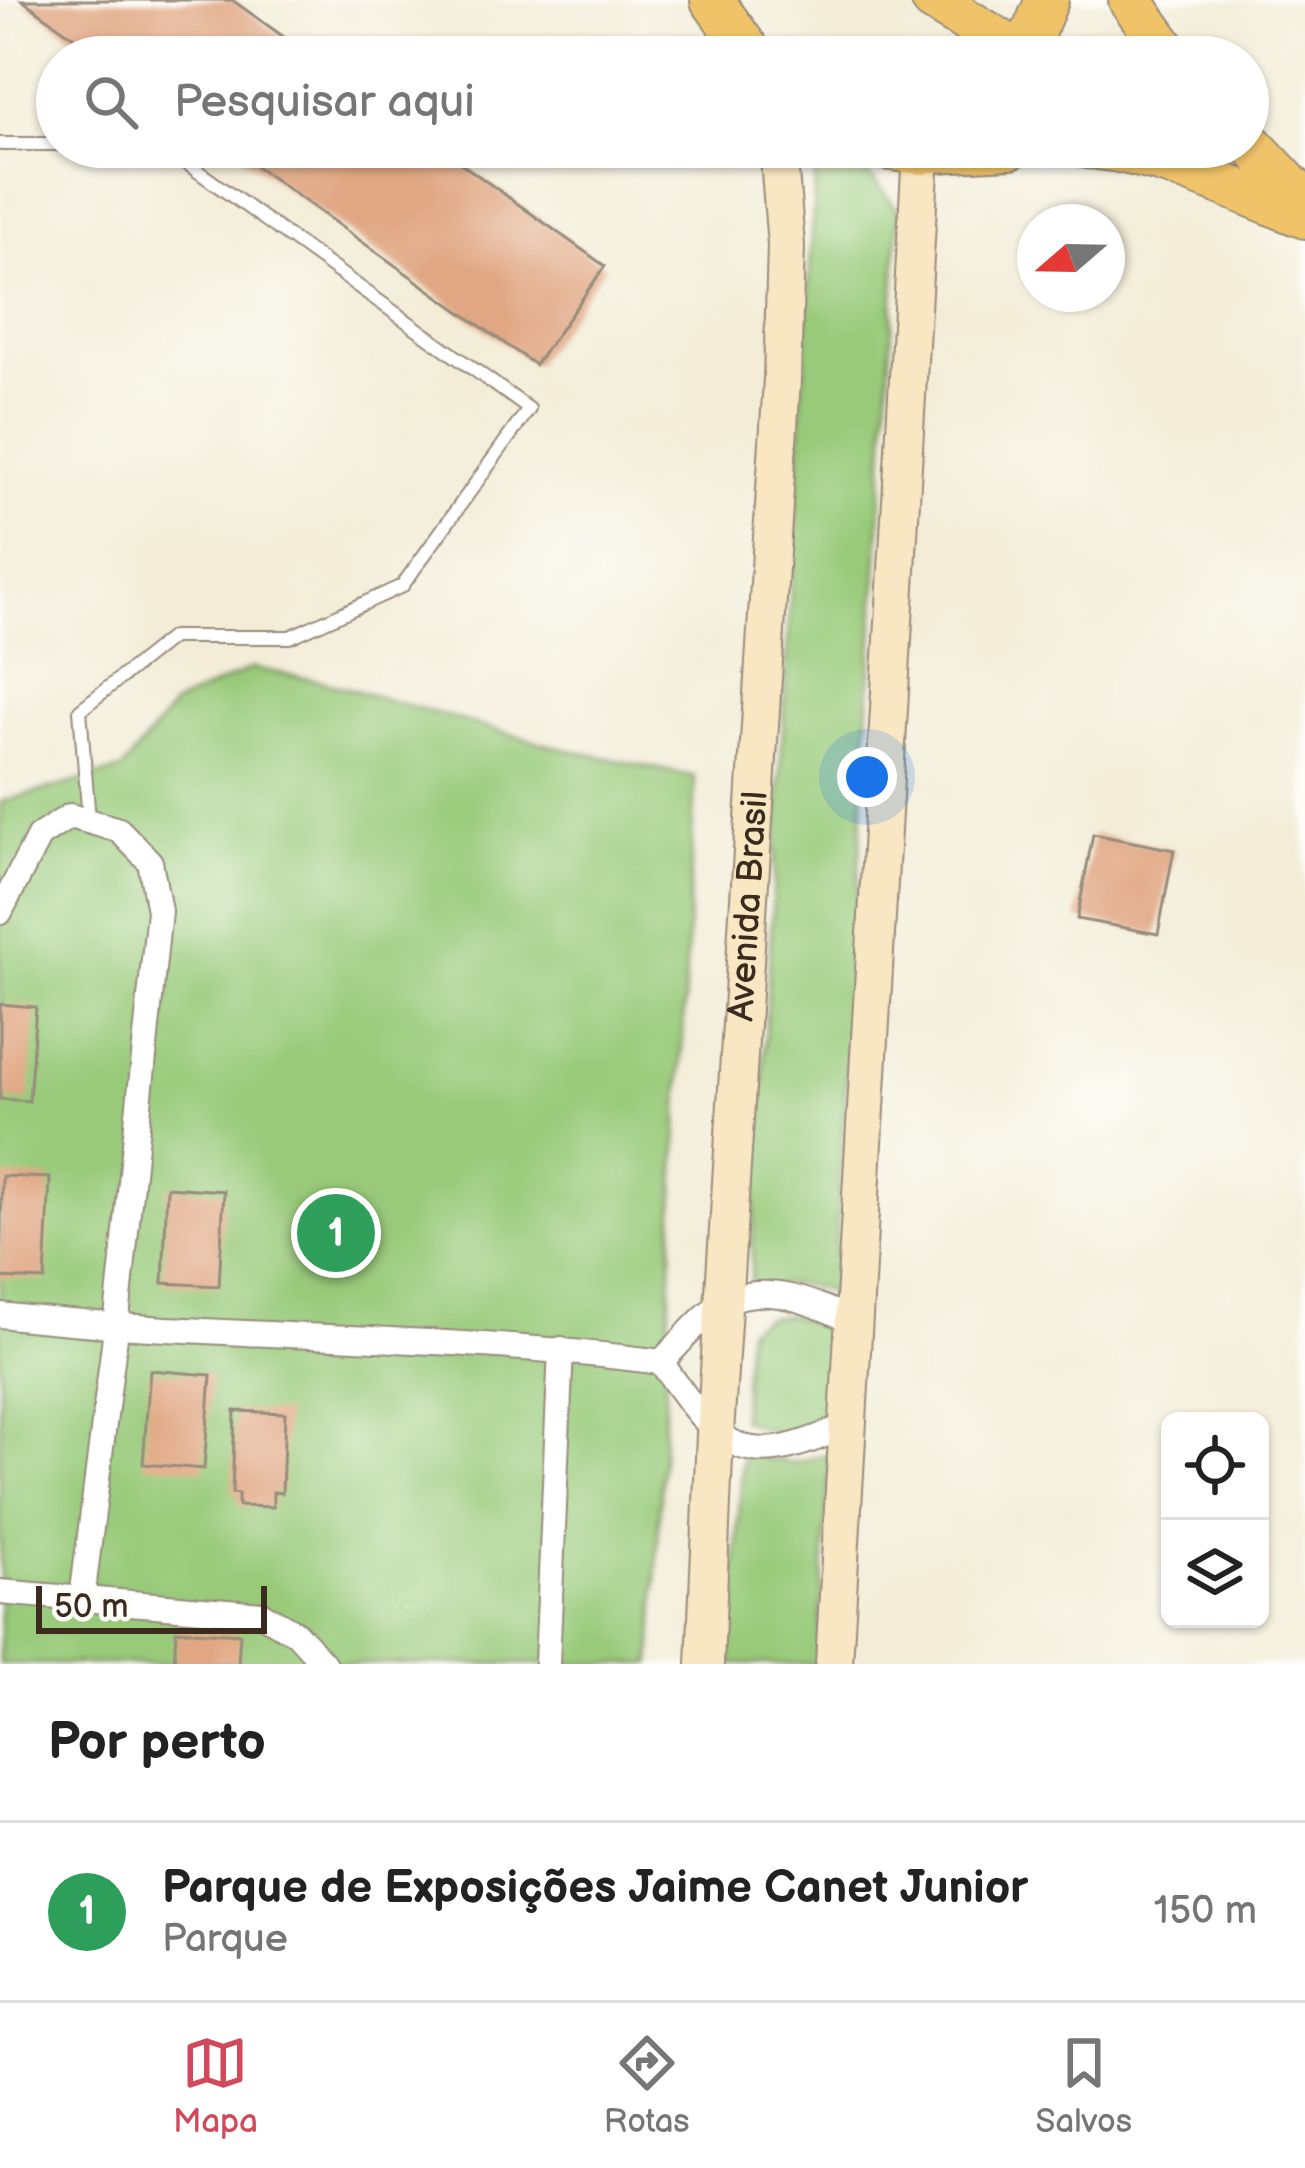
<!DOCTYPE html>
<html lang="pt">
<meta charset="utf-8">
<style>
:root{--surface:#fff;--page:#f6f6f6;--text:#222;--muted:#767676;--line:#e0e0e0;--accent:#d1495b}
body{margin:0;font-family:"Balsamiq Sans",sans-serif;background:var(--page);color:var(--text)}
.controls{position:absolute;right:36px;bottom:36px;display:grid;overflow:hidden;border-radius:18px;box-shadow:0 3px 9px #0004}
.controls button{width:108px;height:108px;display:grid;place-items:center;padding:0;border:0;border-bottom:3px solid var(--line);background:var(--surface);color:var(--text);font:60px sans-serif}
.compass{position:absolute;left:1017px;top:204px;width:108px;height:108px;border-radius:50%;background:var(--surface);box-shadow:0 3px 9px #0004;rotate:250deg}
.scale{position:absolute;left:36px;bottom:30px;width:231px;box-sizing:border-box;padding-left:12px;border:6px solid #3b2a1e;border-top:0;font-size:33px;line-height:42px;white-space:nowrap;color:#3b2a1e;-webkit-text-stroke:9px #fdfcf7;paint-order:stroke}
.you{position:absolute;left:867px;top:777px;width:42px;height:42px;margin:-30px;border:9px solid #fff;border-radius:50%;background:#1a73e8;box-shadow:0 0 0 18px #1a73e833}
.badge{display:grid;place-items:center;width:78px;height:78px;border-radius:50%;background:var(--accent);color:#fff;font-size:39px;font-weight:700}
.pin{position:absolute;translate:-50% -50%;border:6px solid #fff;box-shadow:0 3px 12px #0006}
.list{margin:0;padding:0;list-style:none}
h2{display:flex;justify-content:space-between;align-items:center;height:156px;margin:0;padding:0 48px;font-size:51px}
h2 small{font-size:39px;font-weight:400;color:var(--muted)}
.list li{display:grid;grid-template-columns:78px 1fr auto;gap:36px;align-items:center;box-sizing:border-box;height:180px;padding:0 48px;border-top:3px solid var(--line)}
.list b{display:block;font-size:45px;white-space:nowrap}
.list p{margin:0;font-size:39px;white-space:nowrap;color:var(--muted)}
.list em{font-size:39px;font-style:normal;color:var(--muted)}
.icon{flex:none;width:66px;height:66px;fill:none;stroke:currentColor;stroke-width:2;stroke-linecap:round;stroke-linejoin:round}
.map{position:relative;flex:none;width:1305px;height:1664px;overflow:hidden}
.search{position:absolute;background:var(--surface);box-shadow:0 3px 9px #0004;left:36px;right:36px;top:36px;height:132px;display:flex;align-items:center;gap:30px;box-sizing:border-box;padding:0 42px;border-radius:66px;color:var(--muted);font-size:45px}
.sheet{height:336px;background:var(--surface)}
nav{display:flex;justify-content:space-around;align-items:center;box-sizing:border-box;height:168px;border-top:3px solid var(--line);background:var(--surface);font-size:33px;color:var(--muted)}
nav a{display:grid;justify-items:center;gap:6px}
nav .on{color:var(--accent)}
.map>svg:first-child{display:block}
.green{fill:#99ca7a;stroke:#6a7a4c;stroke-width:3}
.building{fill:#e1a784}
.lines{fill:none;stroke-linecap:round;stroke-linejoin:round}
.service-casing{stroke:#978c7b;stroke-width:16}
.minor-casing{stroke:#978c7b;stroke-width:28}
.secondary-casing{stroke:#978c7b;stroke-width:40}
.trunk-casing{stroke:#978c7b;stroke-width:46}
.service{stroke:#fff;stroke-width:12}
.minor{stroke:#fff;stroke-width:24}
.secondary{stroke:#f9e7c3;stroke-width:36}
.trunk{stroke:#f1c369;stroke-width:42}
.labels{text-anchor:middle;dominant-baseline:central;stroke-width:12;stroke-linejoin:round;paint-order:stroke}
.street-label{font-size:36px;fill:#3b2a1e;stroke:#fdfcf7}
</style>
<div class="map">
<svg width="1305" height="1664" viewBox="0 0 1305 1664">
<rect width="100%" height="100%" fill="#fdfcf7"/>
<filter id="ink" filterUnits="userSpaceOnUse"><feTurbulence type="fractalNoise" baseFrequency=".00833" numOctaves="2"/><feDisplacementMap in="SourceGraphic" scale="24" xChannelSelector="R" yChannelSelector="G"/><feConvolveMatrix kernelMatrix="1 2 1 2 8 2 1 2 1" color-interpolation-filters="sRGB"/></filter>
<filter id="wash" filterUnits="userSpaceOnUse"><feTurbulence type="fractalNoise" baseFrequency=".004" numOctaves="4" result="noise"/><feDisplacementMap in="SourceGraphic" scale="48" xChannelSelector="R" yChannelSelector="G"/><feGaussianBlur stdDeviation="2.7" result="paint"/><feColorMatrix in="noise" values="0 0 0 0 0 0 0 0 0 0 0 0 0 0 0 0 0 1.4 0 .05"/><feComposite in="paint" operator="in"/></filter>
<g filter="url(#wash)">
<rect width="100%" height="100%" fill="#f3edd8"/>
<g class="green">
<path d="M817,147L871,177L899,211L833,1295C804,1280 781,1283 750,1289Z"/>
<path d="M252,668L321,681L560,748L695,777L652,1664H0V802L122,770L174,705Z"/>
<path d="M787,1315L813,1323L830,1336L826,1416C790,1438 779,1437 741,1419L747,1328L765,1318Z"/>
<path d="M743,1454L793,1463L830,1454L818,1664H729Z"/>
</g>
<g id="blocks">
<g class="building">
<path d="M22,0H232L312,57H102Z"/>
<path d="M229,147H438L605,266L535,365Z"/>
<path d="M1093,834L1174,850L1158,934L1077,919Z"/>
<path d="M0,1004L36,1007L29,1101L0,1099Z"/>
<path d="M2,1176L50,1178L45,1280L0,1278Z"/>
<path d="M167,1187L224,1191L219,1286L163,1283Z"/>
<path d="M150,1370L211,1375L204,1469L143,1464Z"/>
<path d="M235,1411L285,1413L282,1493L273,1492V1507L238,1506V1494L232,1493Z"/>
<path d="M176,1630L240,1634L238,1664H174Z"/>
</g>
</g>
</g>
<g filter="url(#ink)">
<use href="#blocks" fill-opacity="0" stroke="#978c7b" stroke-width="3"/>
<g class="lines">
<defs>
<g id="service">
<path d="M1,144H57"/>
<path d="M89,820L80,710L172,637H290L402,586L529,409L164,147"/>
</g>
<g id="minor">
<path d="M0,912L39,836L70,816L119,830L150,862L159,911L116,1328L82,1599"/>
<path d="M0,1315C220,1340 442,1333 661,1362C722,1451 743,1473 847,1425"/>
<path d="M661,1362C680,1344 702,1314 725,1302C768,1281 816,1304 855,1322"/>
<path d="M0,1592L262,1614L297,1634L324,1664"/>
<path d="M547,1664L561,1349"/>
</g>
<g id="secondary">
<path id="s1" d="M705,1664L715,1434L782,379L786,246L778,147"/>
<path d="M834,1664L921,153"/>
</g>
<g id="trunk">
<path d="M712,0L753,57"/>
<path d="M933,0L1027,57"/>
<path d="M1130,0L1171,57"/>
<path d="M1023,57L1047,0"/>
<path d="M1248,141L1305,201"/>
<path d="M874,147L921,153L940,147"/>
<path d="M1087,147C1162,152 1235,191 1305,217"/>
<path d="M934,151L1011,147"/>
</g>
</defs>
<use href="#service" class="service-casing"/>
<use href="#minor" class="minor-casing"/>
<use href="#secondary" class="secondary-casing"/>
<use href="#trunk" class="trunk-casing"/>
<use href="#service" class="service"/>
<use href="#minor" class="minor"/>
<use href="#secondary" class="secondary"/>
<use href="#trunk" class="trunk"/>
</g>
</g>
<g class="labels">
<g class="street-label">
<text stroke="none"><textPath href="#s1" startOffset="759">Avenida Brasil</textPath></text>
</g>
</g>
</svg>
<div class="controls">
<button><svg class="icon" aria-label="locate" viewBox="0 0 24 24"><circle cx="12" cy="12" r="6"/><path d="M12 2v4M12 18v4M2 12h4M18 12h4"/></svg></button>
<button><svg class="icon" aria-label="layers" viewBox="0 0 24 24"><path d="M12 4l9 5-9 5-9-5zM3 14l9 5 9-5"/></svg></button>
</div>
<svg class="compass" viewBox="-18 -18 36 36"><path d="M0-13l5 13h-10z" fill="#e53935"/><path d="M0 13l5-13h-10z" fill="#767676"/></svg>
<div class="scale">50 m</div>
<div class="you"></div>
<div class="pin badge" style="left:336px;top:1233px;background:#2e9e5b">1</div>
<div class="search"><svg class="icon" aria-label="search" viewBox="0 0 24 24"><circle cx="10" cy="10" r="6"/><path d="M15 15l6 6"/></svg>Pesquisar aqui</div>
</div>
<section class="sheet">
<h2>Por perto<small></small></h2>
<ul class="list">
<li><span class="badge" style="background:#2e9e5b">1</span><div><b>Parque de Exposições Jaime Canet Junior</b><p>Parque</p></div><em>150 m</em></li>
</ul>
</section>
<nav>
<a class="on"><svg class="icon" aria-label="map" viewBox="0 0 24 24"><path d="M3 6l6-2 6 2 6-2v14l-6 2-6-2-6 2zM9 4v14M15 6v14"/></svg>Mapa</a>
<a><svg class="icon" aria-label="directions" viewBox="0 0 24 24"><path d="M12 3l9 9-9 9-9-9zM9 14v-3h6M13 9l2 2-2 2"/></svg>Rotas</a>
<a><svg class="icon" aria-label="saved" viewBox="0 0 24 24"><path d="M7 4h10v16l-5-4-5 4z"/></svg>Salvos</a>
</nav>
